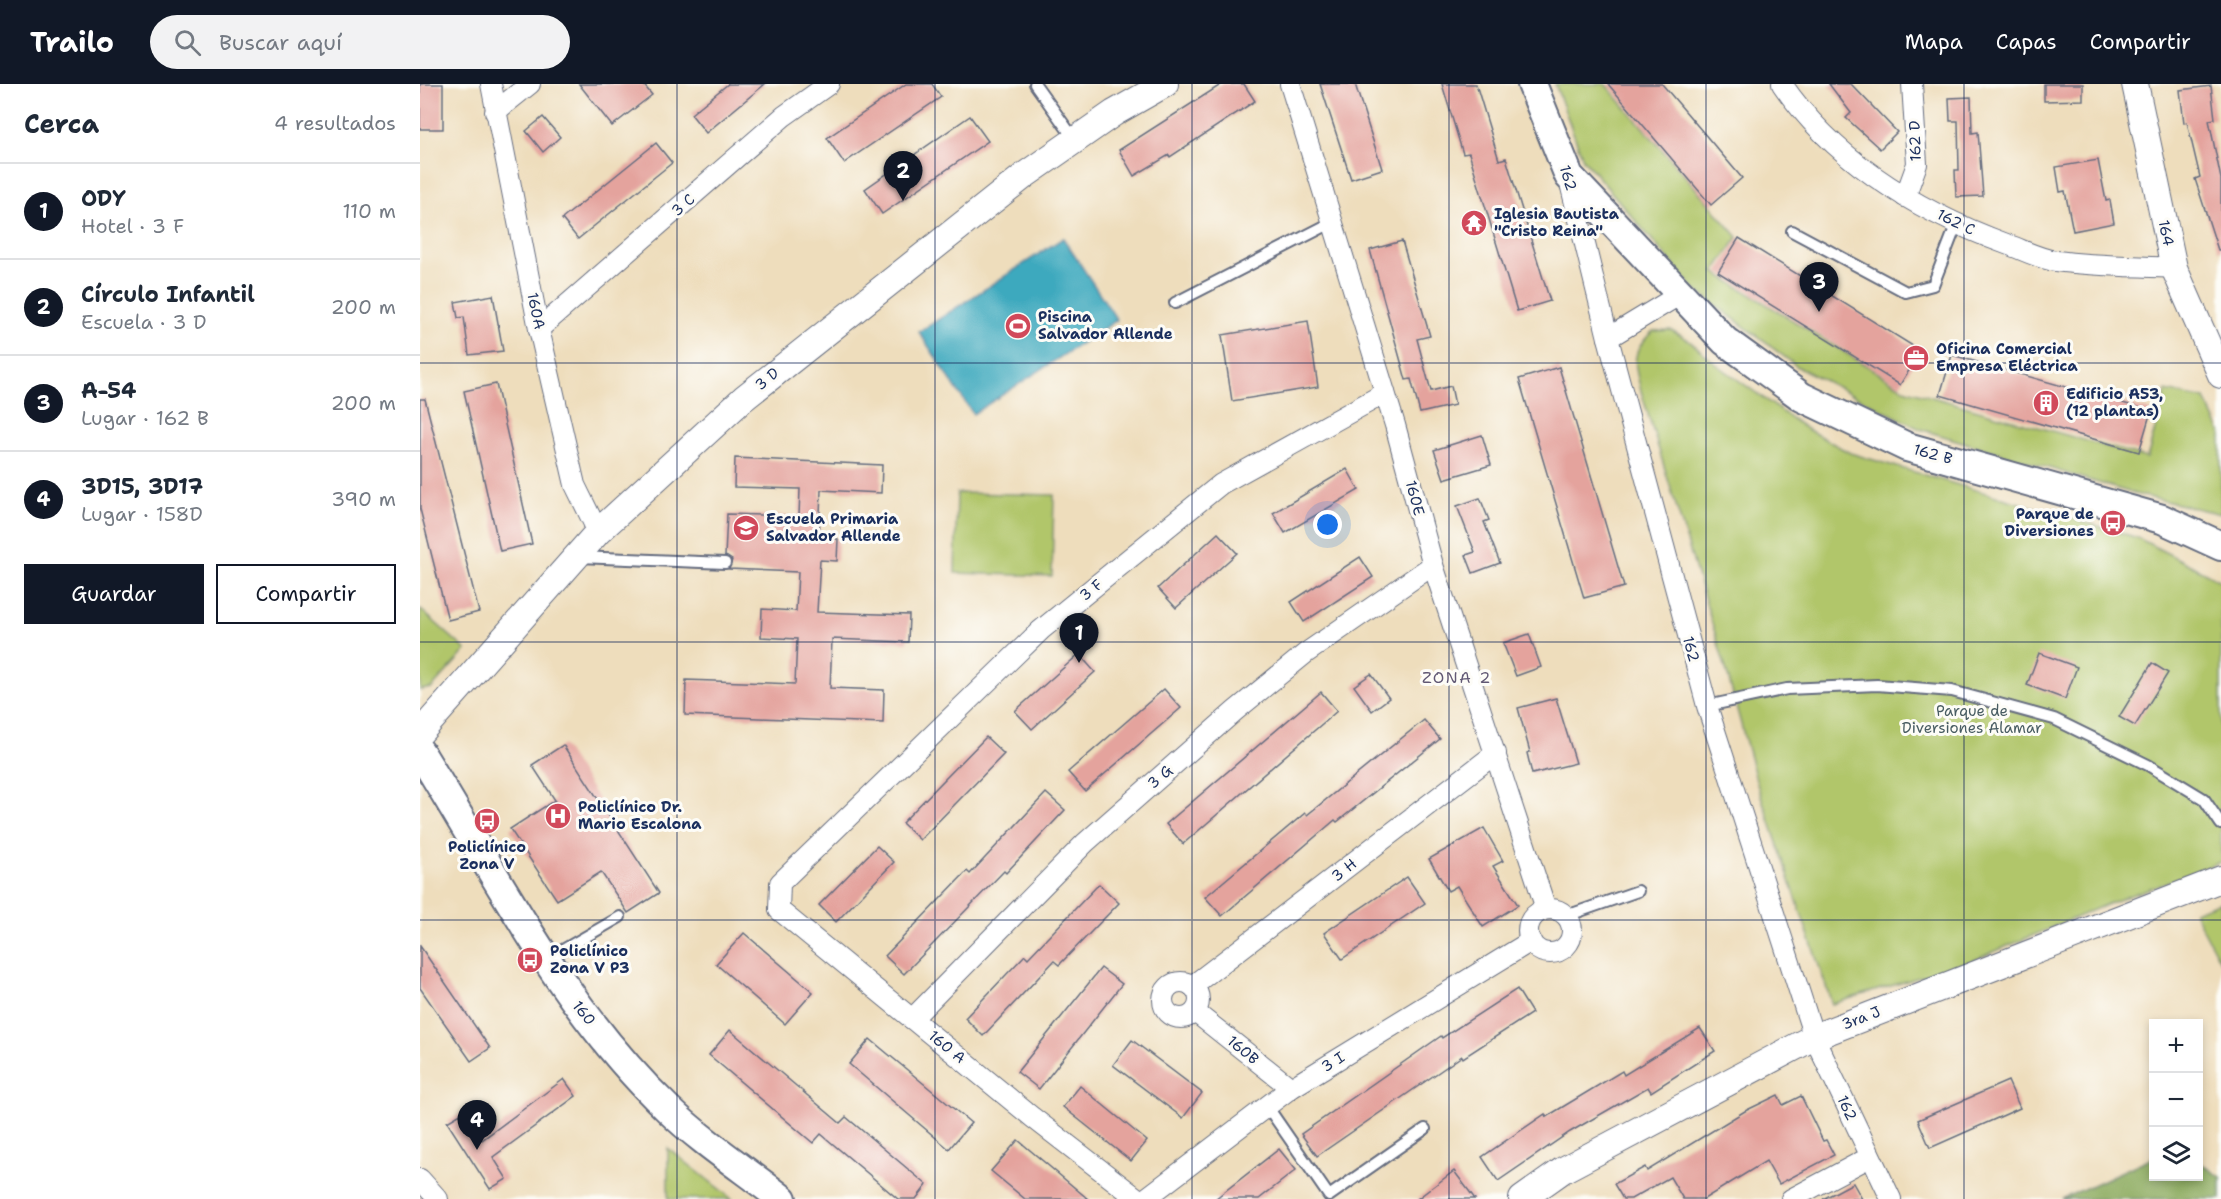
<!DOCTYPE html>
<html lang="es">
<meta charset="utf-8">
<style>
:root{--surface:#fff;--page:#f2f2f3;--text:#1f2937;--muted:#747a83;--line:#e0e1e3;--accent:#111827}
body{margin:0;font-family:"Shantell Sans",sans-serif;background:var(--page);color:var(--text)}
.controls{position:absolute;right:18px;bottom:18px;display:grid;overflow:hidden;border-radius:0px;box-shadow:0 3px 9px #0003}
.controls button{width:54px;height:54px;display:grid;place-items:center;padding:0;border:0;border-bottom:2px solid var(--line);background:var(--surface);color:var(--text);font:30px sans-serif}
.you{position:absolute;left:908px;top:441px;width:21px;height:21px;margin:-15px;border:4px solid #fff;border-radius:50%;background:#1a73e8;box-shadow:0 0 0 9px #1a73e833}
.badge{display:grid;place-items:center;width:39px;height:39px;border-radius:50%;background:var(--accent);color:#fff;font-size:20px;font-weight:700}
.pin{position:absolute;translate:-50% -50px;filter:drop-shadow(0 2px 3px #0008)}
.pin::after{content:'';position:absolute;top:32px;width:21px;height:18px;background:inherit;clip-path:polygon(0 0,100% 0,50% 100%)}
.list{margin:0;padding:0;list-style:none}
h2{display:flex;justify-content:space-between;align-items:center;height:78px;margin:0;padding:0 24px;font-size:26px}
h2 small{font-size:20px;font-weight:400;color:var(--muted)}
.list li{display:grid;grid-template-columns:39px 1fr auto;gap:18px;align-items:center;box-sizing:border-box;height:96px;padding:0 24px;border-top:2px solid var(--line)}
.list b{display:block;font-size:22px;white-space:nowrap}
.list p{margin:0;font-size:20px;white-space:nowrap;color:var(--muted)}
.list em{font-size:20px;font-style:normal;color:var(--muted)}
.actions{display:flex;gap:12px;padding:18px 24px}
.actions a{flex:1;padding:14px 0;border:2px solid var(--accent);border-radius:0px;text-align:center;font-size:21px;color:var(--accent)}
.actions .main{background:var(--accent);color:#fff}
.icon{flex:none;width:33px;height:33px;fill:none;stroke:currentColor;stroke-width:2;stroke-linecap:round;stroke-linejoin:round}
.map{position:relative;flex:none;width:1801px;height:1115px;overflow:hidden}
header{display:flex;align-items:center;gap:36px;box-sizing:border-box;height:84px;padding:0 30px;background:var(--accent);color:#fff}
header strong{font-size:28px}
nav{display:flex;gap:33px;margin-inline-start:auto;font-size:21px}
.search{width:420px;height:54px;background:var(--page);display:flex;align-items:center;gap:15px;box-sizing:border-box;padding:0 21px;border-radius:33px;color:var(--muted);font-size:22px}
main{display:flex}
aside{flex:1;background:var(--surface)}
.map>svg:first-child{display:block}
.green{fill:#b1c66a;stroke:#667a64;stroke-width:1.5}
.forest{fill:#8cab5e;stroke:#546d5e;stroke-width:1.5}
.water{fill:#3ea9be;stroke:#2c6c8e;stroke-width:1.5}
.building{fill:#e4a39d}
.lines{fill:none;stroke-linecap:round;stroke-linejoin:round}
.service-casing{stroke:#656c7f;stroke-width:14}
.minor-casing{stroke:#656c7f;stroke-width:22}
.tertiary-casing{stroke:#656c7f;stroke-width:28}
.secondary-casing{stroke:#656c7f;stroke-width:32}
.service{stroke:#fff;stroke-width:10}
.minor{stroke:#fff;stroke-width:20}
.tertiary{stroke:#fff;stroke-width:26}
.secondary{stroke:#fff;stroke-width:28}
.grid{fill:none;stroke:#1b2f5e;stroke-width:1.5;stroke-opacity:0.55}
.labels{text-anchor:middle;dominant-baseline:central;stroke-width:6;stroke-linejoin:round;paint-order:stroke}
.street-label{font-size:15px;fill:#1b2f5e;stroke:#fdfcf7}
.poi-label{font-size:15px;font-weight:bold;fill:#1b2f5e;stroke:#fdfcf7;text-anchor:start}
.park-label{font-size:15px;fill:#485c62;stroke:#fdfcf7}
.neighbourhood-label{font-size:16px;letter-spacing:1.5px;fill:#615874;stroke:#fdfcf7}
</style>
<header>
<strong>Trailo</strong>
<div class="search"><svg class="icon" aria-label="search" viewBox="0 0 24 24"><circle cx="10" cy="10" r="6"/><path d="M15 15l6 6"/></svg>Buscar aquí</div>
<nav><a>Mapa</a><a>Capas</a><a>Compartir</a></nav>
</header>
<main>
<aside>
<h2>Cerca<small>4 resultados</small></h2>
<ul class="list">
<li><span class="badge">1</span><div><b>ODY</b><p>Hotel · 3 F</p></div><em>110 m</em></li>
<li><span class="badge">2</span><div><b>Círculo Infantil</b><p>Escuela · 3 D</p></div><em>200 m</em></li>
<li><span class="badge">3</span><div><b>A-54</b><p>Lugar · 162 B</p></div><em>200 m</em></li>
<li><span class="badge">4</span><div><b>3D15, 3D17</b><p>Lugar · 158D</p></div><em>390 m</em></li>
</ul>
<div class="actions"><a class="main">Guardar</a><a>Compartir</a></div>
</aside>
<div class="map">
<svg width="1801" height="1115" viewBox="0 0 1801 1115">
<rect width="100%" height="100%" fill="#fdfcf7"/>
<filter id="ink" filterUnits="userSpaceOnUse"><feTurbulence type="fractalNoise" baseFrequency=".0167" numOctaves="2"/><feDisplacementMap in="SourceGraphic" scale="12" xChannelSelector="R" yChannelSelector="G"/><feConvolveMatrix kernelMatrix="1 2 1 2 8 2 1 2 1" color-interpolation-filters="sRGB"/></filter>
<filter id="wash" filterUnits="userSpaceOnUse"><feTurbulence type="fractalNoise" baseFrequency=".008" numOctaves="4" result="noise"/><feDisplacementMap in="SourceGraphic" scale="24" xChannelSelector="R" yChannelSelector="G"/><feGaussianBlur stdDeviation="1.35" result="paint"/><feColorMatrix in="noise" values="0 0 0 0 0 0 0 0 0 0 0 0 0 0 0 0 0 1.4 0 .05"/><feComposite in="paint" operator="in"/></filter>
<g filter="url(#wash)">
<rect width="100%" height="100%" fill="#eeddbc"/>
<g class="green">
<path d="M1135,0H1185L1318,153L1294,188L1484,305L1727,374L1746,307L1785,315L1801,349V430L1715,410L1500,345L1378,283L1273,204L1163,75Z"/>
<path d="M1251,246L1269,256L1296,280L1385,344L1430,369L1718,454L1801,497V778L1695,817L1552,877L1412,920L1338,703L1306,585L1221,307C1214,278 1210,268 1233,247Z"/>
<path d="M537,409L634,411L632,492L535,489Z"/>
<path d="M0,525L46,566L12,604L0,606Z"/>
<path d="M1801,818V879L1774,828Z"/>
<path d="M248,1064L312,1115H248Z"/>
</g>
<path class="forest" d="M1733,1073L1734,1092H1778L1779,1078L1801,1093V1115H1642Z"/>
<path class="water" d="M643,154L697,236L553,330L499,248Z"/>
<g id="blocks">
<g class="building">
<rect x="0" y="0" width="23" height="45"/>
<path d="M159,0H223L232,11L192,42Z"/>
<path d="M308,0H345L286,49L271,30Z"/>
<path d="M486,0H512L521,13L424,79L407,54Z"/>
<path d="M802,0H824L835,17L750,73L749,71L714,92L699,66Z"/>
<path d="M900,0H935L962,85L931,95Z"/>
<path d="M1022,0H1056L1079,76L1086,74L1130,217L1097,227L1049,69L1043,70Z"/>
<path d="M1188,0H1242L1322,94L1291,121Z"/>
<path d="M1409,0H1431L1477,48L1460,65L1426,34L1431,29Z"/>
<path d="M1624,0H1663V16L1624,17Z"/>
<path d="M1791,2L1795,35L1789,36L1801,95V166H1798L1775,95L1780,93L1767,38L1764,39L1760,6Z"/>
<path d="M1551,13L1552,49L1558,48L1563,112L1536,113L1535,86H1539L1538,37H1530L1529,14Z"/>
<path d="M550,32L568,57L462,130L445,105Z"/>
<path d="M123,33L140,53L123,68L106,47Z"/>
<path d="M236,59L252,79L158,155L142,135Z"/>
<path d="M1678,76L1686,117L1690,116L1694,139L1653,147L1645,107L1640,108L1636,83Z"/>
<path d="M1319,154L1501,267L1480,301L1298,188Z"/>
<path d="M982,157L1010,252L997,255L1011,307L1031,302L1035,321L1000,329L991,295L986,296L950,166Z"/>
<path d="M73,211L83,267L49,271L44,233L38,234L35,218Z"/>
<path d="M888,237L898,303L812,317L802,251Z"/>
<path d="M1532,271L1731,327L1719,368L1520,311Z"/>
<path d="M1139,283L1204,503L1164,514L1099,295Z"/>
<path d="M76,300L112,460L80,467L44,307Z"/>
<path d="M0,315H5L59,528L28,536L0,425Z"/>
<path d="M1062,351L1071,381L1024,395L1014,366Z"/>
<path d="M315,374L462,381L461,409L401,406L399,454L418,455L417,477L400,476L397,528L489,531L488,558L412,555L410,604L464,606L463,639L265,631L266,596L375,600L377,555L341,553L342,525L376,527L378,488L309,485L312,476L305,472L307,430L379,432L380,405L314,403Z"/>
<path d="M927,385L939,406L865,449L853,429Z"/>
<path d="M1060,414L1069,436L1064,438L1080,479L1053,489L1046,471L1055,468L1037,422Z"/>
<path d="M798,449L817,469L756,524L738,504Z"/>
<path d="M940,473L953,493L884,538L871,518Z"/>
<path d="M1109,550L1121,583L1096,592L1083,559Z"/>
<path d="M1619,569L1657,583L1645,615L1607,601Z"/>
<path d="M659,570L675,588L612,645L595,627Z"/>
<path d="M1732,579L1748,589L1715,642L1699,633Z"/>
<path d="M951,590L969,614L952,627L934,602Z"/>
<path d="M744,605L761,624L665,707L648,688Z"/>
<path d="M901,608L917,627L763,760L746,740Z"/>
<path d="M1136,614L1156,679L1112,690L1107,669L1110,668L1098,624Z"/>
<path d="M1004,636L1020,655L917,738L915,736L802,832L785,813L885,729L887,731Z"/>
<path d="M566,653L584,670L500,756L482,739Z"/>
<path d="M143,661L239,809L208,829L181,788L137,816L90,745L135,716L112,681Z"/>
<path d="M626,709L645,726L586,789L584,787L484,890L465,872L547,787L550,790Z"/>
<path d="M1064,744L1083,777L1073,782L1098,821L1063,843L1037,802L1028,807L1009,775Z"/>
<path d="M457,762L474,778L416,838L399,821Z"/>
<path d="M987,793L1005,819L922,875L904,849Z"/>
<path d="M679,800L699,819L639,881L634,877L563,952L545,934L605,871L608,874Z"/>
<path d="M324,849L393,908L365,940L296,880Z"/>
<path d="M0,862L70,964L51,977L0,904Z"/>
<path d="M681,884L702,900L619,1005L597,988Z"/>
<path d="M1097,905L1112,929L1043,974L1042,972L897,1072L881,1050L1021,952L1022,954Z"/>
<path d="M1280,944L1295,967L1231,1008L1228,1003L1150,1048L1078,1097L1062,1073L1125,1030L1126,1033L1202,987L1204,991Z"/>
<path d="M310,946L420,1039L426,1033L507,1101L496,1115H478L401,1050L393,1059L289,971Z"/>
<path d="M450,955L551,1039L529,1065L429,980Z"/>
<path d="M712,956L782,1009L763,1034L693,981Z"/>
<path d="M144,995L156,1012L73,1073L87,1095L70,1105L27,1038L44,1028L62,1056Z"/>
<path d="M1588,997L1600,1024L1510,1064L1498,1036Z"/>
<path d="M660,1002L727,1057L711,1077L643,1023Z"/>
<path d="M1358,1011L1363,1021L1381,1012L1403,1057L1406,1056L1414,1071L1359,1100L1346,1077L1284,1115H1263L1250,1093L1211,1115H1203L1194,1100L1225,1083L1227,1087L1325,1027Z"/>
<path d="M598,1056L668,1115H605L571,1087Z"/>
<path d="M859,1065L876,1086L839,1115H795Z"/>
<path d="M1034,1087L1055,1115H997Z"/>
<path d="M1433,1099L1442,1115H1403Z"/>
</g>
</g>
</g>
<g filter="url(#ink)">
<use href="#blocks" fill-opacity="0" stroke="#656c7f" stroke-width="1.5"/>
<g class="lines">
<defs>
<g id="service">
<path d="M615,0L655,56"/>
<path d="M1372,147L1486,208L1513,201L1537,139"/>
<path d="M755,219L913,138"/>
<path d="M159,473L305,479"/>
<path d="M1287,622L1367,605L1457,601L1532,607L1634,635L1728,681L1784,715L1801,740"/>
<path d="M1146,832L1218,807"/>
<path d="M127,875L200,833"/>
<path d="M847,1022L909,1112L1005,1045"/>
</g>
<g id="minor">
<path d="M71,0L119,245L155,401L178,448"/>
<path d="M870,0L975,341L1013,481L1126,825"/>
<path d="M1362,0C1416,79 1501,129 1589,161C1603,166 1620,175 1636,177C1675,182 1715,182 1754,184"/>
<path d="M75,28L110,0"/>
<path d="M1149,95L1188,254L1287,622L1394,953L1471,1115"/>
<path d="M1485,113L1497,80L1492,0"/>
<path d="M119,245L364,32L409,0"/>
<path d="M1188,254L1259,211"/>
<circle cx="1130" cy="847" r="22"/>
<circle cx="761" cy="916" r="18"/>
<path d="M772,902L1076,669"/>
<path d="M775,928L871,1004"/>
<path d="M492,935L665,759L815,627L886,569L1013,481"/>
<path d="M0,1095L18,1115"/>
<path d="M718,1115L612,1033L359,826L360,799L621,546L801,400L965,309"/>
<path d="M725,1115L871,1004L1111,857"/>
<path d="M1371,1115L1450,1073"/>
</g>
<g id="tertiary">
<path d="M1715,0L1754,184L1801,291"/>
<path d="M0,649L178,448L324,314L605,91L694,29L745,0"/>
<path d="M1102,1115L1143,1086L1394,953L1801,795"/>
</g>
<g id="secondary">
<path d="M1112,0L1149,92L1305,257L1382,313L1487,363L1742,435L1801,462"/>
<path d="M0,668C76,790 142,924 248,1025C282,1058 324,1085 362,1115"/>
</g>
</defs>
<use href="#service" class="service-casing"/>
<use href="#minor" class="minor-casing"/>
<use href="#tertiary" class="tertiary-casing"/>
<use href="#secondary" class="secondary-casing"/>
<use href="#service" class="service"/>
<use href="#minor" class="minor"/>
<use href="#tertiary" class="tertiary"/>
<use href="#secondary" class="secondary"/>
</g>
</g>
<path class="grid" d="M257,0V1115M515,0V1115M772,0V1115M1029,0V1115M1286,0V1115M1544,0V1115M0,279H1801M0,558H1801M0,836H1801"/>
<defs>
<symbol id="temple-disc" viewBox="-11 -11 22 22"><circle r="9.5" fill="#d1495b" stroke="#fdfcf7"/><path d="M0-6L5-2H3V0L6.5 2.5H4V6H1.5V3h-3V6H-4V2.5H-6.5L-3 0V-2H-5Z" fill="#fff"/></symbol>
<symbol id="stadium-disc" viewBox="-11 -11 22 22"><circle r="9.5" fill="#d1495b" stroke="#fdfcf7"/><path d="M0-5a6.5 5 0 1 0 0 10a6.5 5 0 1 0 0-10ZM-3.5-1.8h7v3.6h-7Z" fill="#fff"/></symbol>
<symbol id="office-disc" viewBox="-11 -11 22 22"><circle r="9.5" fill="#d1495b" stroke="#fdfcf7"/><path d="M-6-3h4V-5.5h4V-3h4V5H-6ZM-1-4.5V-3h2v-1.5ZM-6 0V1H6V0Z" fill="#fff"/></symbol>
<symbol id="building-disc" viewBox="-11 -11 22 22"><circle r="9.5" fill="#d1495b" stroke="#fdfcf7"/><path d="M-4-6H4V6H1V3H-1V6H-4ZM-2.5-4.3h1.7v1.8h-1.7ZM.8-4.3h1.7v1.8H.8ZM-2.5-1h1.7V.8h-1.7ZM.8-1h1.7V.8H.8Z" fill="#fff"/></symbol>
<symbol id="bus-disc" viewBox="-11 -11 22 22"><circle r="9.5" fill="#d1495b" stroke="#fdfcf7"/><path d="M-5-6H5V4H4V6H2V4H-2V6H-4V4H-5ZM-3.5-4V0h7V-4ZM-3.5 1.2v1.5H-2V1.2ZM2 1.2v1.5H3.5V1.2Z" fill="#fff"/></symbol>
<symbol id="school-disc" viewBox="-11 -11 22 22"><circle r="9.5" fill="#d1495b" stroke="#fdfcf7"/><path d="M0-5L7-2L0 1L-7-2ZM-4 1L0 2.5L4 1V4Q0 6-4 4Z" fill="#fff"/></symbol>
<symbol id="hospital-disc" viewBox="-11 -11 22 22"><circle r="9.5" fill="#d1495b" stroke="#fdfcf7"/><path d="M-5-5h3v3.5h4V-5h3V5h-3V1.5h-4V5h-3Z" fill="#fff"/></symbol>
</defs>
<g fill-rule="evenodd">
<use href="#temple-disc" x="1039" y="124" width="30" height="30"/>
<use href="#stadium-disc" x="583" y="227" width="30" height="30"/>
<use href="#office-disc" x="1481" y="259" width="30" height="30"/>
<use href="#building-disc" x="1611" y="304" width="30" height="30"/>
<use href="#bus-disc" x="1678" y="424" width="30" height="30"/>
<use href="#school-disc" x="311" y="429" width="30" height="30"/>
<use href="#hospital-disc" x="123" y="717" width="30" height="30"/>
<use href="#bus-disc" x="52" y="722" width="30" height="30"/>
<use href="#bus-disc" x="95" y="861" width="30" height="30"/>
</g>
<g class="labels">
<g class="street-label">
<text transform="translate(1495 57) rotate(-92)">162 D</text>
<text transform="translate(1148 94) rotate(73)">162</text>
<text transform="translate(263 121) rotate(-41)">3 C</text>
<text transform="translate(1536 138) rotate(26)">162 C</text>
<text transform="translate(1746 149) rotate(78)">164</text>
<text transform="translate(116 227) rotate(78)">160A</text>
<text transform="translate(347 295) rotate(-39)">3 D</text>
<text transform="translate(1513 370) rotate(15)">162 B</text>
<text transform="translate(995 414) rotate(75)">160E</text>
<text transform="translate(671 506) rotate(-39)">3 F</text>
<text transform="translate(1271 565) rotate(74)">162</text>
<text transform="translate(740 693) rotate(-41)">3 G</text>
<text transform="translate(924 786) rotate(-38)">3 H</text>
<text transform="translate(164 929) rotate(51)">160</text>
<text transform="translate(1441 934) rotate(-21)">3ra J</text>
<text transform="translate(527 963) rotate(39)">160 A</text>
<text transform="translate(823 966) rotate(39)">160B</text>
<text transform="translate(913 978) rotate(-32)">3 I</text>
<text transform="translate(1427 1024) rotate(65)">162</text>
</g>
<g class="poi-label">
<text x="1074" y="130">Iglesia Bautista<tspan x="1074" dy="17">"Cristo Reina"</tspan></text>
<text x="618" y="233">Piscina<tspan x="618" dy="17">Salvador Allende</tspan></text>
<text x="1516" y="265">Oficina Comercial<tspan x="1516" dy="17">Empresa Eléctrica</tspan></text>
<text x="1646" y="310">Edificio A53,<tspan x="1646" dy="17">(12 plantas)</tspan></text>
<text x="1674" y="430" text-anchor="end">Parque de<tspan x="1674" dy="17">Diversiones</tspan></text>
<text x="346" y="435">Escuela Primaria<tspan x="346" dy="17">Salvador Allende</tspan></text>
<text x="158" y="723">Policlínico Dr.<tspan x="158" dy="17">Mario Escalona</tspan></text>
<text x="67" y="763" text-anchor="middle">Policlínico<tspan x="67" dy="17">Zona V</tspan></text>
<text x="130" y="867">Policlínico<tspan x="130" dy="17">Zona V P3</tspan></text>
</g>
<g class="park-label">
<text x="1552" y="627">Parque de<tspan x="1552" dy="17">Diversiones Alamar</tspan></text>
</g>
<g class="neighbourhood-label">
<text x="1037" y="593">ZONA 2</text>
</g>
</g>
</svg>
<div class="controls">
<button>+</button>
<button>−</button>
<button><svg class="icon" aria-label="layers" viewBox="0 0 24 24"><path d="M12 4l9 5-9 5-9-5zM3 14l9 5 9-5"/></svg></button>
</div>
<div class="you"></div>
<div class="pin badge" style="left:659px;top:579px">1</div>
<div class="pin badge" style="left:483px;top:117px">2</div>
<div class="pin badge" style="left:1399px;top:228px">3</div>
<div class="pin badge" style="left:57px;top:1066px">4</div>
</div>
</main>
